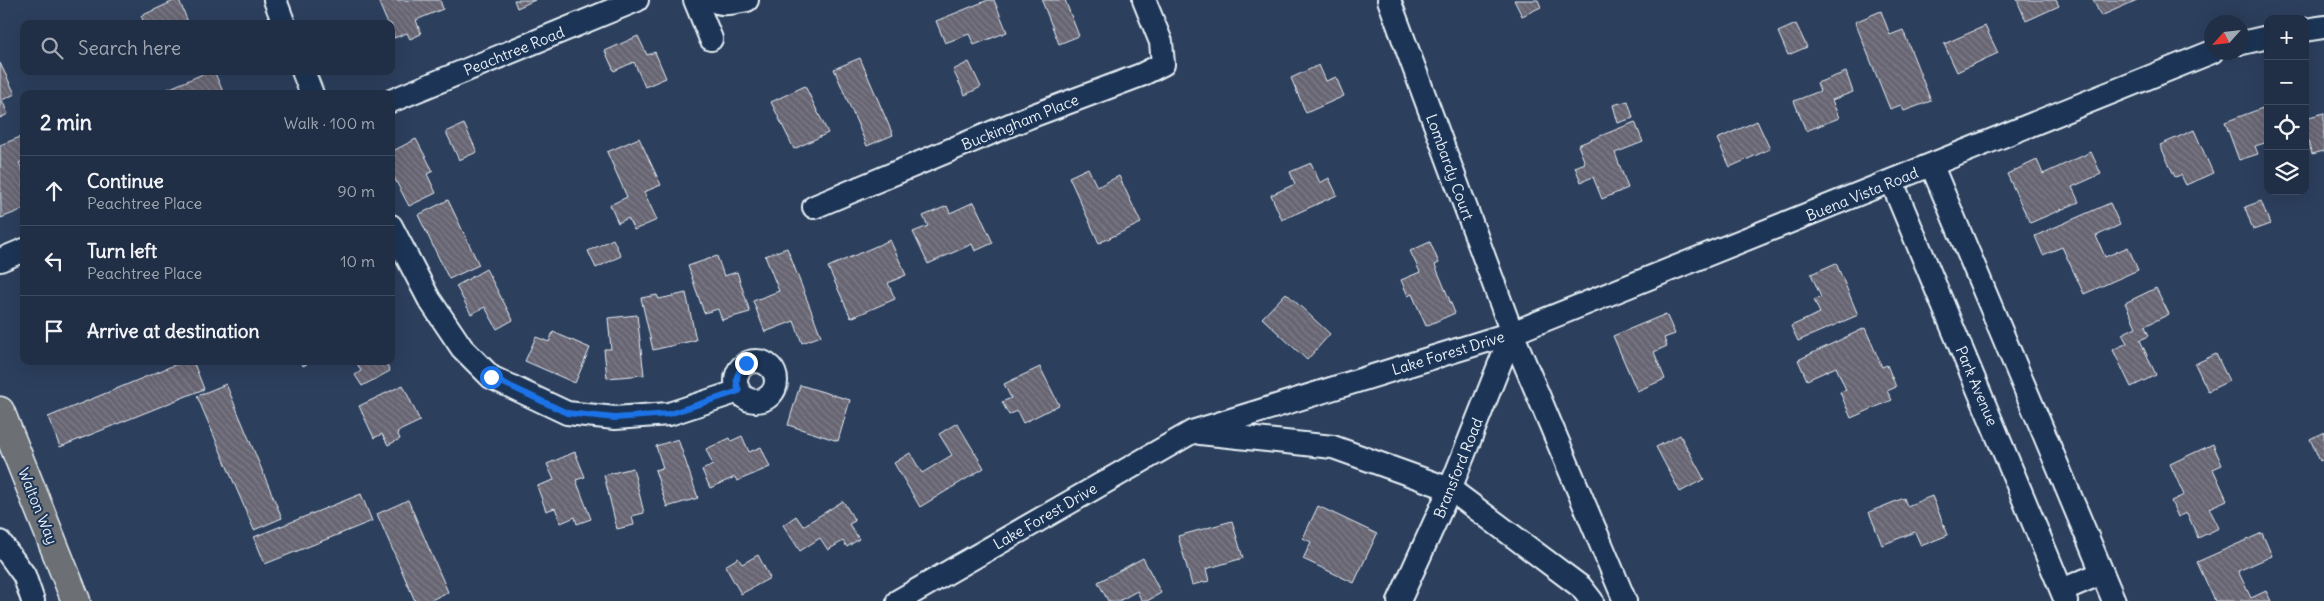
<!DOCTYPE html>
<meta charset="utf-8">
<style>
:root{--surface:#212f46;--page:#2d3b51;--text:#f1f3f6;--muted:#a2a9b3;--line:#3e4a5f}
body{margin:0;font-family:Delius,sans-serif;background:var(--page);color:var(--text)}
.controls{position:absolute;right:15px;top:15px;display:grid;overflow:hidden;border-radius:10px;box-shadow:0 5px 20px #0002}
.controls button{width:45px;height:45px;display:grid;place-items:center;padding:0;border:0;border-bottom:1px solid var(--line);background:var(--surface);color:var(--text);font:25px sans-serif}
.compass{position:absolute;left:2204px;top:15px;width:45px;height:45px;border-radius:50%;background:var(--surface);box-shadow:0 5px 20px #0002;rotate:243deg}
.stop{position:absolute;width:15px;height:15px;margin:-11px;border:4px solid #1a73e8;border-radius:50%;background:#fff}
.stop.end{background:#1a73e8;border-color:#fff;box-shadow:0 1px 5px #0008}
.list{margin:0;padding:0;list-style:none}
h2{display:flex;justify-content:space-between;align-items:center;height:65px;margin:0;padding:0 20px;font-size:21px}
h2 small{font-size:16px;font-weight:400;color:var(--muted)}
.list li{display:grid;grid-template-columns:32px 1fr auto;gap:15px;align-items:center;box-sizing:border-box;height:70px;padding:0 20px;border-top:1px solid var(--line)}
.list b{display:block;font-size:19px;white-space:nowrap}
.list p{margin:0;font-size:16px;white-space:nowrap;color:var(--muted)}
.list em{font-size:16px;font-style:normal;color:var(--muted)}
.icon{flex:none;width:28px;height:28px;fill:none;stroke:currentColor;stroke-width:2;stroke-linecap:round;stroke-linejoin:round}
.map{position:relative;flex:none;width:2324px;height:601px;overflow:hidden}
.search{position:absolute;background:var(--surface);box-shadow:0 5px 20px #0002;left:20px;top:20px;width:375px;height:55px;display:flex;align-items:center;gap:12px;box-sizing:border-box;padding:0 18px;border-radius:10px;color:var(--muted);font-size:19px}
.panel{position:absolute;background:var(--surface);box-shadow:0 5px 20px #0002;left:20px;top:90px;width:375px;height:275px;border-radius:10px}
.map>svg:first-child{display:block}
.building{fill:url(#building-back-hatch);stroke:#e8f1f8}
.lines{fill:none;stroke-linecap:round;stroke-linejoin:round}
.minor-casing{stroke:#e8f1f8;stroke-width:26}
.major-casing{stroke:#e8f1f8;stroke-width:31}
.minor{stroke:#1d3557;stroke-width:22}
.major{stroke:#6c6f75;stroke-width:28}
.route{stroke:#1a73e8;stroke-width:6}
.labels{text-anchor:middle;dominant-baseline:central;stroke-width:4;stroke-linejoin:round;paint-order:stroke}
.street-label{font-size:15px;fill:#e8f1f8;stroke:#1d3557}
</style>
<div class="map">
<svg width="2324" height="601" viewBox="0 0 2324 601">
<defs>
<pattern id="building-back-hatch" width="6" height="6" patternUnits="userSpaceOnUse" patternTransform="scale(1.25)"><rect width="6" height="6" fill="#686573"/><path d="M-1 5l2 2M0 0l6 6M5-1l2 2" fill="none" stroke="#7e7c88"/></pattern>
</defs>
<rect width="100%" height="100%" fill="#2c3f5d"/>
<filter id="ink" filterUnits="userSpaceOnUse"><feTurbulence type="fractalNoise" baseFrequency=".02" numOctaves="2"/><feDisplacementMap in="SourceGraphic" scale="10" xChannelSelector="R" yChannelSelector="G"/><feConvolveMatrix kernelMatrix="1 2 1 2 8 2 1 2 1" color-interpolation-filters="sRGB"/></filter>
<g filter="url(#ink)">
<g class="building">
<path d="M176,0H179L188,22L185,24H145L141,16Z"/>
<path d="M385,0H440L443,9L416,20L421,34L410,39L407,33L394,38L391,24H388L379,3Z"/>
<path d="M514,0H535L517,8Z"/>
<path d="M988,0H994L1007,32L974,45L969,34L945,43L936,21Z"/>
<path d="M1045,0H1065L1079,36L1059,44L1042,1Z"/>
<path d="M1514,0H1538L1541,7L1522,16Z"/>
<path d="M2017,0H2056L2059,6L2026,21Z"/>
<path d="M2093,0H2137L2101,16Z"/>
<path d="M1881,11L1890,35L1903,30L1931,101L1904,111L1901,105L1890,109L1855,22Z"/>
<path d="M1796,24L1807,47L1788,55L1778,32Z"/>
<path d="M1985,26L1998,53L1957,72L1944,44Z"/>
<path d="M638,36L647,55L655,52L666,78L645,87L634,62L614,71L605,51Z"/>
<path d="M860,58L893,135L867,146L834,69Z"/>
<path d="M969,62L981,87L965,95L953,70Z"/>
<path d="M0,63L15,94L2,100L8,114L0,118Z"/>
<path d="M1319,65L1326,81L1336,77L1344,96L1306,113L1291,78Z"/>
<path d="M210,71H214L224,94H156Z"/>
<path d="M1846,72L1853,92L1832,100L1839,118L1806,131L1794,101L1820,91L1817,83Z"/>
<path d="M805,86L828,133L794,149L771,102Z"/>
<path d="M1628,101L1633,118L1618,123L1613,105Z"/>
<path d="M2268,106V142L2255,146L2258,154L2239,160L2225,122Z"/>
<path d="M2324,113V151L2312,154L2305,132V118Z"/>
<path d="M1757,121L1770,149L1730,167L1717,139Z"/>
<path d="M1635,122L1643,142L1615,153L1628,188L1602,199L1593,177L1581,182L1575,167L1585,163L1578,145Z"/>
<path d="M464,124L477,152L459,160L446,132Z"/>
<path d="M2194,130L2213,173L2186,185L2181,175L2175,177L2160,145Z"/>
<path d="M23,136L24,161L19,163L24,173V209L1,218L0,145Z"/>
<path d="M639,138L661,185L644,192L657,220L634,230L628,218L618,223L610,205L627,197L607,152Z"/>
<path d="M416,139L433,171L427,174L436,193L409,206L391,172V152Z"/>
<path d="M2091,152L2101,174L2072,187L2079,202L2030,223L2007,174L2037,160L2043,174Z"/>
<path d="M1311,163L1320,183L1329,178L1337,195L1282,220L1271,195L1295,184L1290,172Z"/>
<path d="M1088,168L1097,187L1119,176L1141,223L1099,243L1069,177Z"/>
<path d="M448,200L479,265L449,279L418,215Z"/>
<path d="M2261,201L2270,224L2253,230L2245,207Z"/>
<path d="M974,202L993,243L975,251L972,244L928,264L913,232L928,226L923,216L947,206L950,213Z"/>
<path d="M2110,203L2120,225L2096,236L2105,257L2128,247L2138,270L2084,294L2062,247L2043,255L2035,236Z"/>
<path d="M613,239L621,256L596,268L588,251Z"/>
<path d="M890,240L906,275L888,283L895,299L851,318L828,267Z"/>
<path d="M1430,242L1439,263L1435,265L1455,313L1426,326L1412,294L1408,296L1401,280L1420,272L1410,251Z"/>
<path d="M787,248L821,336L802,343L794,321L765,332L753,301L779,291L765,256Z"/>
<path d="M717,256L724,276L737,272L750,312L722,320L718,309L704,313L688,266Z"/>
<path d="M1836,263L1858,315L1798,341L1791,326L1820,313L1814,300L1821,297L1811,274Z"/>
<path d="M486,269L513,320L497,329L485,307L471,314L456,286Z"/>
<path d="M2156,288L2169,314L2145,326L2149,336L2140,340L2156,375L2131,387L2113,350L2127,343L2122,334L2136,327L2125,303Z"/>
<path d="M686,293L696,340L653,350L641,298L657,295L659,299Z"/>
<path d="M1286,293L1330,334L1307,360L1262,318Z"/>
<path d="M1666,314L1675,334L1664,338L1667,346L1654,352L1665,379L1637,391L1613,336Z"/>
<path d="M637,315L644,375L607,378L604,349H611L608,318Z"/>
<path d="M1865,328L1882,367L1887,365L1896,387L1887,391L1892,400L1851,418L1840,392L1846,390L1836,367L1807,380L1798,360Z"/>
<path d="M553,332L590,348L575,383L525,361L536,337L549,342Z"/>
<path d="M2216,354L2229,381L2208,391L2195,364Z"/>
<path d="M184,361H193L204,389L60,447L48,417Z"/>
<path d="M301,361H312L303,366Z"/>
<path d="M356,361H385L390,371L362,386L355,375L361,371Z"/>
<path d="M1040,367L1059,405L1023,423L1017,411L1009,415L1002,402L1011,398L1004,384Z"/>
<path d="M226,384L282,518L254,530L197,396Z"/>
<path d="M403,385L420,421L397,432L400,439L388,445L382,434L374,438L359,406Z"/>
<path d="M800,385L850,400L838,441L788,425Z"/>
<path d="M957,423L984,468L920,507L894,463L910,453L922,473L952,455L939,434Z"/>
<path d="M2324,432V459L2320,461L2310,439Z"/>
<path d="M1680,435L1704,479L1680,492L1656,447Z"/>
<path d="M742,436L749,452L761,447L770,467L737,481L735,477L710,488L702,470L713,465L706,449L730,438L731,441Z"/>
<path d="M678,439L698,498L667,507L655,470L663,468L656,446Z"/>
<path d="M2213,444L2222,465L2213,469L2227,500L2209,508L2219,528L2198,538L2187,513L2178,517L2171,501L2184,495L2170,464Z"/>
<path d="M575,452L585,477L576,480L591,519L577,524L575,517L561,523L555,508L546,511L537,486L554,480L547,464Z"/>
<path d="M633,468L644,513L632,516L634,525L617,529L604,475Z"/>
<path d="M361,494L372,521L265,564L254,537Z"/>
<path d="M1932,496L1948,535L1921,546L1915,532L1882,545L1869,512L1904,498L1907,506Z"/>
<path d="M408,500L448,592L429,601H415L377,514Z"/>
<path d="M843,501L855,521L849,524L859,539L847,547L843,541L828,550L820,538L800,551L783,525L796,516L803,526Z"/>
<path d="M1318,506L1377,534L1354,583L1303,559L1311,542L1303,538Z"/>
<path d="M1232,521L1243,558L1206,569L1209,581L1192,585L1178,536Z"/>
<path d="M2262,533L2272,556L2238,571L2251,598L2266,591L2271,601H2215L2197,562Z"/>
<path d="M758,555L770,578L741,594L725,566L738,558L742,564Z"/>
<path d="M1143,558L1161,593L1147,601H1142L1137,591L1119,601H1108L1098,582Z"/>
</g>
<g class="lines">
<defs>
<g id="minor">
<path d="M275,0L284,24"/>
<path d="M695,0L711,39"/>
<path d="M713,0C721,6 737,2 747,0"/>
<path d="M1389,0L1512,333L1625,601"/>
<path d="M2305,30L2324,27"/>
<path d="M2242,43L2268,37"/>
<path d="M303,71L312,94"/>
<path d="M391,101L637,0"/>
<path d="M1932,166L2114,601"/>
<path d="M1892,182L2066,601"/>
<path d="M814,207L1029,117L1141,75L1163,64L1161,42L1144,0"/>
<path d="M391,226L429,299L462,348L491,377L567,413L615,418L669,414L739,391"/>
<path d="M0,260L24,250"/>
<circle cx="756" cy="381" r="20"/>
<path d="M1200,433L1333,447L1450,489L1581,587L1592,601"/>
<path d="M0,542L24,575L33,601"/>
<path d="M2062,590L2102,573"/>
<path d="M898,601L1192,432L1512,333L2212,52"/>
<path d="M1399,601L1450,489L1512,333"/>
</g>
<path id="major" d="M0,411L76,601"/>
</defs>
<use href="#minor" class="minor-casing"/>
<use href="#major" class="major-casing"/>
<use href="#minor" class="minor"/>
<use href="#major" class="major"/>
</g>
</g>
<g class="lines" filter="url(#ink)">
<path class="route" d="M491,377L567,413L615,418L669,414L739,391C734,380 737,371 746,363"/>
</g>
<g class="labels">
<g class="street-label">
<text transform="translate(514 51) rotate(-22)">Peachtree Road</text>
<text transform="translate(1020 122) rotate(-22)">Buckingham Place</text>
<text transform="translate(1450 167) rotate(70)">Lombardy Court</text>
<text transform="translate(1862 194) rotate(-22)">Buena Vista Road</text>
<text transform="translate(1448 353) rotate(-17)">Lake Forest Drive</text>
<text transform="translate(1977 386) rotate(67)">Park Avenue</text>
<text transform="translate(1458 468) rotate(-68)">Bransford Road</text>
<text transform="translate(38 506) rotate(68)">Walton Way</text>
<text transform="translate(1045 516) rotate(-30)">Lake Forest Drive</text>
</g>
</g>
</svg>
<div class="controls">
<button>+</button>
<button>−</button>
<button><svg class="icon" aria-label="locate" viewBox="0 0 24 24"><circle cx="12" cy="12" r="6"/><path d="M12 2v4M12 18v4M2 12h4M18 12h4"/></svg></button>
<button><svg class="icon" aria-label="layers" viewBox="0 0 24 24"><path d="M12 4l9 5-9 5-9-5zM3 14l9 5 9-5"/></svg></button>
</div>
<svg class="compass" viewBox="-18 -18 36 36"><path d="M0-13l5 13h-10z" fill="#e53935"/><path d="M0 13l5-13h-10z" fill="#a2a9b3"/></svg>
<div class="stop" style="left:491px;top:377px"></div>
<div class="stop end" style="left:746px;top:363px"></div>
<div class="search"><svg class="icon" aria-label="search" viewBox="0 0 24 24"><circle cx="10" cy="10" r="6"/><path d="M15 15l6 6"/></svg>Search here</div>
<section class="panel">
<h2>2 min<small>Walk · 100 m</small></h2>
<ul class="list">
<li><svg class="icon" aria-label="ahead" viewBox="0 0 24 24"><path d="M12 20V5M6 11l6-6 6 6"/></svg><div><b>Continue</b><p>Peachtree Place</p></div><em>90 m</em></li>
<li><svg class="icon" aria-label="left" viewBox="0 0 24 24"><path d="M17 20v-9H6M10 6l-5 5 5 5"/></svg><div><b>Turn left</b><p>Peachtree Place</p></div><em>10 m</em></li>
<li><svg class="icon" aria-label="arrive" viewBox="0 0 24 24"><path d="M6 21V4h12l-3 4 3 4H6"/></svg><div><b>Arrive at destination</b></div></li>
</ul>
</section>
</div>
